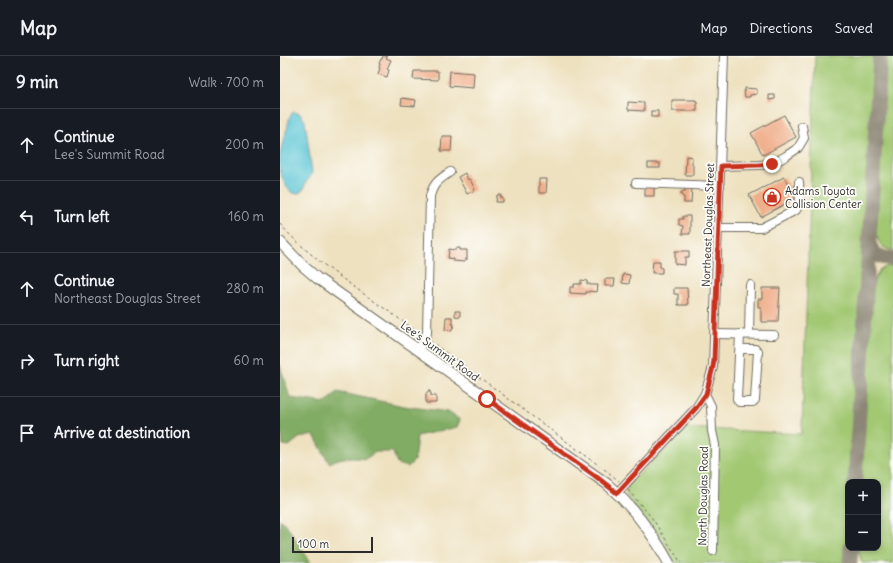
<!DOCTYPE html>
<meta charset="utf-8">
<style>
:root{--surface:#171b24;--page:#242831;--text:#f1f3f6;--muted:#9ea1a6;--line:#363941}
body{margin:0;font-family:Delius,sans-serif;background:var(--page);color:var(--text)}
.controls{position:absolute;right:12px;bottom:12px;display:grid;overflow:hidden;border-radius:8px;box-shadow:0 2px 6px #0003}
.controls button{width:36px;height:36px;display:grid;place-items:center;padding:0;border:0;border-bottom:1px solid var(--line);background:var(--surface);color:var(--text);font:20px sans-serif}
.scale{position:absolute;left:12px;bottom:10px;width:81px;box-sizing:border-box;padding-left:4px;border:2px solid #2b2b2b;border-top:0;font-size:11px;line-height:14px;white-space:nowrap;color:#2b2b2b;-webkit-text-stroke:3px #fdfcf7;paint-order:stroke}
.stop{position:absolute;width:12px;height:12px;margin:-9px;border:3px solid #c8321e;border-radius:50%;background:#fff}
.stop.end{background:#c8321e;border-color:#fff;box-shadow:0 1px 4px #0008}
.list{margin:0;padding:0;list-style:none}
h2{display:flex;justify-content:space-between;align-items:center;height:52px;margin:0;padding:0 16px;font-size:17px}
h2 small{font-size:13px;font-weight:400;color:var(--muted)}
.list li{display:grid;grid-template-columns:26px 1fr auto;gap:12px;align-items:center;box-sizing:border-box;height:72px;padding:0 16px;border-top:1px solid var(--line)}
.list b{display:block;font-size:15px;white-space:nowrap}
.list p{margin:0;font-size:13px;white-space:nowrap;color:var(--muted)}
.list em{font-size:13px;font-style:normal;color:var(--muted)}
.icon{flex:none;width:22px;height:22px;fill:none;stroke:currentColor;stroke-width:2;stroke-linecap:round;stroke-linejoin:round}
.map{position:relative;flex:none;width:613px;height:507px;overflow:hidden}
header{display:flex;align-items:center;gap:24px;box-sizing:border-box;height:56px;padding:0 20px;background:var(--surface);border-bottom:1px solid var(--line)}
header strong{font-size:19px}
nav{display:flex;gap:22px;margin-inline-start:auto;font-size:14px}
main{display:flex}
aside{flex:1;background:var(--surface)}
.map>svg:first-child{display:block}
.green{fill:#a2c872;stroke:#667a4e}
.forest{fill:#81ac64;stroke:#566c48}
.water{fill:#5cc6d7;stroke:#447881}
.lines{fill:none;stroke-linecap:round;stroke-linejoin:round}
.taxiway{stroke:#8c8676;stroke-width:15}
.building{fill:#f0ae8a}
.minor-casing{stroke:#6f6b5f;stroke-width:10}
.major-casing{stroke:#6f6b5f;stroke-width:12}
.path{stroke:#6f6b5f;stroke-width:1;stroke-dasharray:3 3;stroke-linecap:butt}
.minor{stroke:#fff;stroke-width:8}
.major{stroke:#fff;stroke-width:10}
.route{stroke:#c8321e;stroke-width:5}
.labels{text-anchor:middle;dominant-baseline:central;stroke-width:3.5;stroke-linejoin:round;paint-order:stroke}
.poi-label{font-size:11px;fill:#2b2b2b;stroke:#fdfcf7;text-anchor:start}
.street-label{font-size:11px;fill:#2b2b2b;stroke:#fdfcf7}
</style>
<header>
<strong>Map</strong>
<nav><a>Map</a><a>Directions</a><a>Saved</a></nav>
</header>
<main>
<aside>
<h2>9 min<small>Walk · 700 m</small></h2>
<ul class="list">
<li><svg class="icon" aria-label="ahead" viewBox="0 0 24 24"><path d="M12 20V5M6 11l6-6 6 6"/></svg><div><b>Continue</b><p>Lee's Summit Road</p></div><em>200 m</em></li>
<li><svg class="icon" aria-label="left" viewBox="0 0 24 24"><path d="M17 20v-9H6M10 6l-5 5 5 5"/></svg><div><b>Turn left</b></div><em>160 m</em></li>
<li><svg class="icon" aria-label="ahead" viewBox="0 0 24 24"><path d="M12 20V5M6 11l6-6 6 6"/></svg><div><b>Continue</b><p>Northeast Douglas Street</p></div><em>280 m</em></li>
<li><svg class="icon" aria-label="right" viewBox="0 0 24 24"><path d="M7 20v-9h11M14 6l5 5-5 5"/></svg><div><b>Turn right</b></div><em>60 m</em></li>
<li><svg class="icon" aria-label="arrive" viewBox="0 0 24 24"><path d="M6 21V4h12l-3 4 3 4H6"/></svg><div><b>Arrive at destination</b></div></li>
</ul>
</aside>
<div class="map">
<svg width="613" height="507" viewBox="0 0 613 507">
<rect width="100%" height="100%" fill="#fdfcf7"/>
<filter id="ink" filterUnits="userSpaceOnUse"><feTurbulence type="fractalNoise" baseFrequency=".025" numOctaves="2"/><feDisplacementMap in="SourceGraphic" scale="8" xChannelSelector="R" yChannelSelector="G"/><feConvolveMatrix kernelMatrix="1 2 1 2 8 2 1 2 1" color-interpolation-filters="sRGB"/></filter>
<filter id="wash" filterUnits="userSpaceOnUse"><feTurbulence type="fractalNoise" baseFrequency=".012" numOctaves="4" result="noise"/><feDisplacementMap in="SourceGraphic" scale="16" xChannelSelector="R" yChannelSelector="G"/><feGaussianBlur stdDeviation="0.9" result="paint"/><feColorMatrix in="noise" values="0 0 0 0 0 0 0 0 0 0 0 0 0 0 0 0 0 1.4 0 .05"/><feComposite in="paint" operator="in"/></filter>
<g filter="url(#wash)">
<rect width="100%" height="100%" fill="#eee1c0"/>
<g class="green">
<path d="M535,0H596L571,426H568L567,507H395L380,481L349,444L346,438L348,430L352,425L407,372L521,378L522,372Z"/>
<path d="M604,0H613V195C610,194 604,192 602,190C594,182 595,163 595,152Z"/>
<path d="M612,209H613V507H582L578,492H598V426H580L590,251L594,225L600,213Z"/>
</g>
<g class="forest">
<path d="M0,309L10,342L46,347L57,336L124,350L168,356L180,364L177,371L137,380L134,405L128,411L117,408L113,396H96L85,403C70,401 63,400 49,407L34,379L19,382L9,390L3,389L2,377L0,376Z"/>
<path d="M0,463L7,470L31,507H0Z"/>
</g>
<path class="water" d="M14,56L20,58L25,65L32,116C31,119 30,122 28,124C27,125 26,125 26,126C24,129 25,132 22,135C9,146 0,119 0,110C0,97 2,85 7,73C9,67 8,59 14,56Z"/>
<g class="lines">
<g class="taxiway">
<path d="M589,186C591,199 601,202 613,203"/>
<path d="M575,426L600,0"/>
<path d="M570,507L571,492"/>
</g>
</g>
<g id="blocks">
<g class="building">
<path d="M103,0H107L106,2L111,4L107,13L109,14L107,21L98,18L100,12H99L100,8H99L101,3H102Z"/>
<path d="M134,15H158V24L133,23Z"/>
<path d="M170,15L194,17L193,32L169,30Z"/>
<path d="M465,32L477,33V38L470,39V41H465L464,35H465Z"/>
<path d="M489,39H495V43L489,44Z"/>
<path d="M122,42L136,44L135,50L121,49Z"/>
<path d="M392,44H416V46H417V55H392Z"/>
<path d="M348,46L364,47V55L348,54Z"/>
<rect x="371" y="55" width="7" height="6"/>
<path d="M504,59L516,81L483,99L471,77Z"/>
<path d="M162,80H172L171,95H161Z"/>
<path d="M406,100L412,101V108L413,109V119H405Z"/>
<rect x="368" y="107" width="12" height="5"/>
<path d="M185,117L188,124L190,123L195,134L187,138L178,121Z"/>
<path d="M504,121L516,142L481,161L469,139Z"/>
<path d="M259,123H267L266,137H259Z"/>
<rect x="365" y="129" width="9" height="11"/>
<path d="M405,131L412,132L411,147H404V141H403L401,138V136L405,135Z"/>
<path d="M217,139H221V142H223V146H216Z"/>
<path d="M403,160H410V178H402L403,170L399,169V163H403Z"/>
<path d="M176,192H180V194H187V204L185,203V206L173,205V203L168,202L169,193L176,194Z"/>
<path d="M395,195H409V201H405V209L395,208Z"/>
<path d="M373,205H380V211L382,212V217H372Z"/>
<path d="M343,218L350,219L349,228L342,227Z"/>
<path d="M325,223H335L334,230H325Z"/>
<path d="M301,224L307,225V228H310V229H318L317,236L309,235V236H306V238L290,237V231H294V228H301Z"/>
<path d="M394,232H407L408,249H398V238H394Z"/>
<path d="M482,232H500L498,266H481V251H478V243H482Z"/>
<path d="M175,255H180V261L175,260Z"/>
<path d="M166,261H172V268H174L173,272H172V275L165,274Z"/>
<path d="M148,335H150V337H151V340H156V347H146V337H148Z"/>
</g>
</g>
</g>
<g filter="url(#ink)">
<use href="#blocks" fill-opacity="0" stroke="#6f6b5f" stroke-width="1"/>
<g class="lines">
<defs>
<g id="minor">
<path d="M441,110L479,109L492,108L506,100L518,92L524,82L522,70"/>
<path d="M356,127L440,130"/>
<path d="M439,172H481L516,154L520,147L519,126"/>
<path d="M435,278L494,279"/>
<path d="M469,278L470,229"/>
<path d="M460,293H475L478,295L475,344L473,346H459L457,343L460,278"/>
<path d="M138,294L145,282L147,277L150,140C154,126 159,124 170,116"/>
<path d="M425,338L431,350L432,375L435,389L433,495"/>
<path d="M337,437L416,352L425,338L433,311L444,0"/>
</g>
<path id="major" d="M0,186L23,210L37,222L327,428C352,450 373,478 389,507"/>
</defs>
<use href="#minor" class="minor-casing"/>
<use href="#major" class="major-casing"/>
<g class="path">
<path d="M0,168C11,181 25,193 38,204C71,230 106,253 139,277"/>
<path d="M150,285L328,416L339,425"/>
<path d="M348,434L372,462L401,507"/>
</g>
<use href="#minor" class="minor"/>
<use href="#major" class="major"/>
</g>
</g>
<g class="lines" filter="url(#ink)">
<path class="route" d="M207,343L314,419L337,437L416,352L426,338L433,311L434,304L441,110L479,109L492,108"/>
</g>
<defs>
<symbol id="shop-ring" viewBox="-11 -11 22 22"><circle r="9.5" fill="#fdfcf7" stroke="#c8321e" stroke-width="1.5"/><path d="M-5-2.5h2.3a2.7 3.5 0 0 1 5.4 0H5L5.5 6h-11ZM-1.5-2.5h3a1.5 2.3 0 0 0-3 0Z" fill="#c8321e"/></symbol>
</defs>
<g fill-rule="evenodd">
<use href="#shop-ring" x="482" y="131" width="20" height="20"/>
</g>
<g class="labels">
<g class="poi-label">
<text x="505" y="135">Adams Toyota<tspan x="505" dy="13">Collision Center</tspan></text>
</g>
<g class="street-label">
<text transform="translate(428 169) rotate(-88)">Northeast Douglas Street</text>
<text transform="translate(160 295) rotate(36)">Lee's Summit Road</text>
<text transform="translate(423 440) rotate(-89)">North Douglas Road</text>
</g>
</g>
</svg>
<div class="controls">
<button>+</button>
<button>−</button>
</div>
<div class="scale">100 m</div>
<div class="stop" style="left:207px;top:343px"></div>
<div class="stop end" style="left:492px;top:108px"></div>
</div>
</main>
